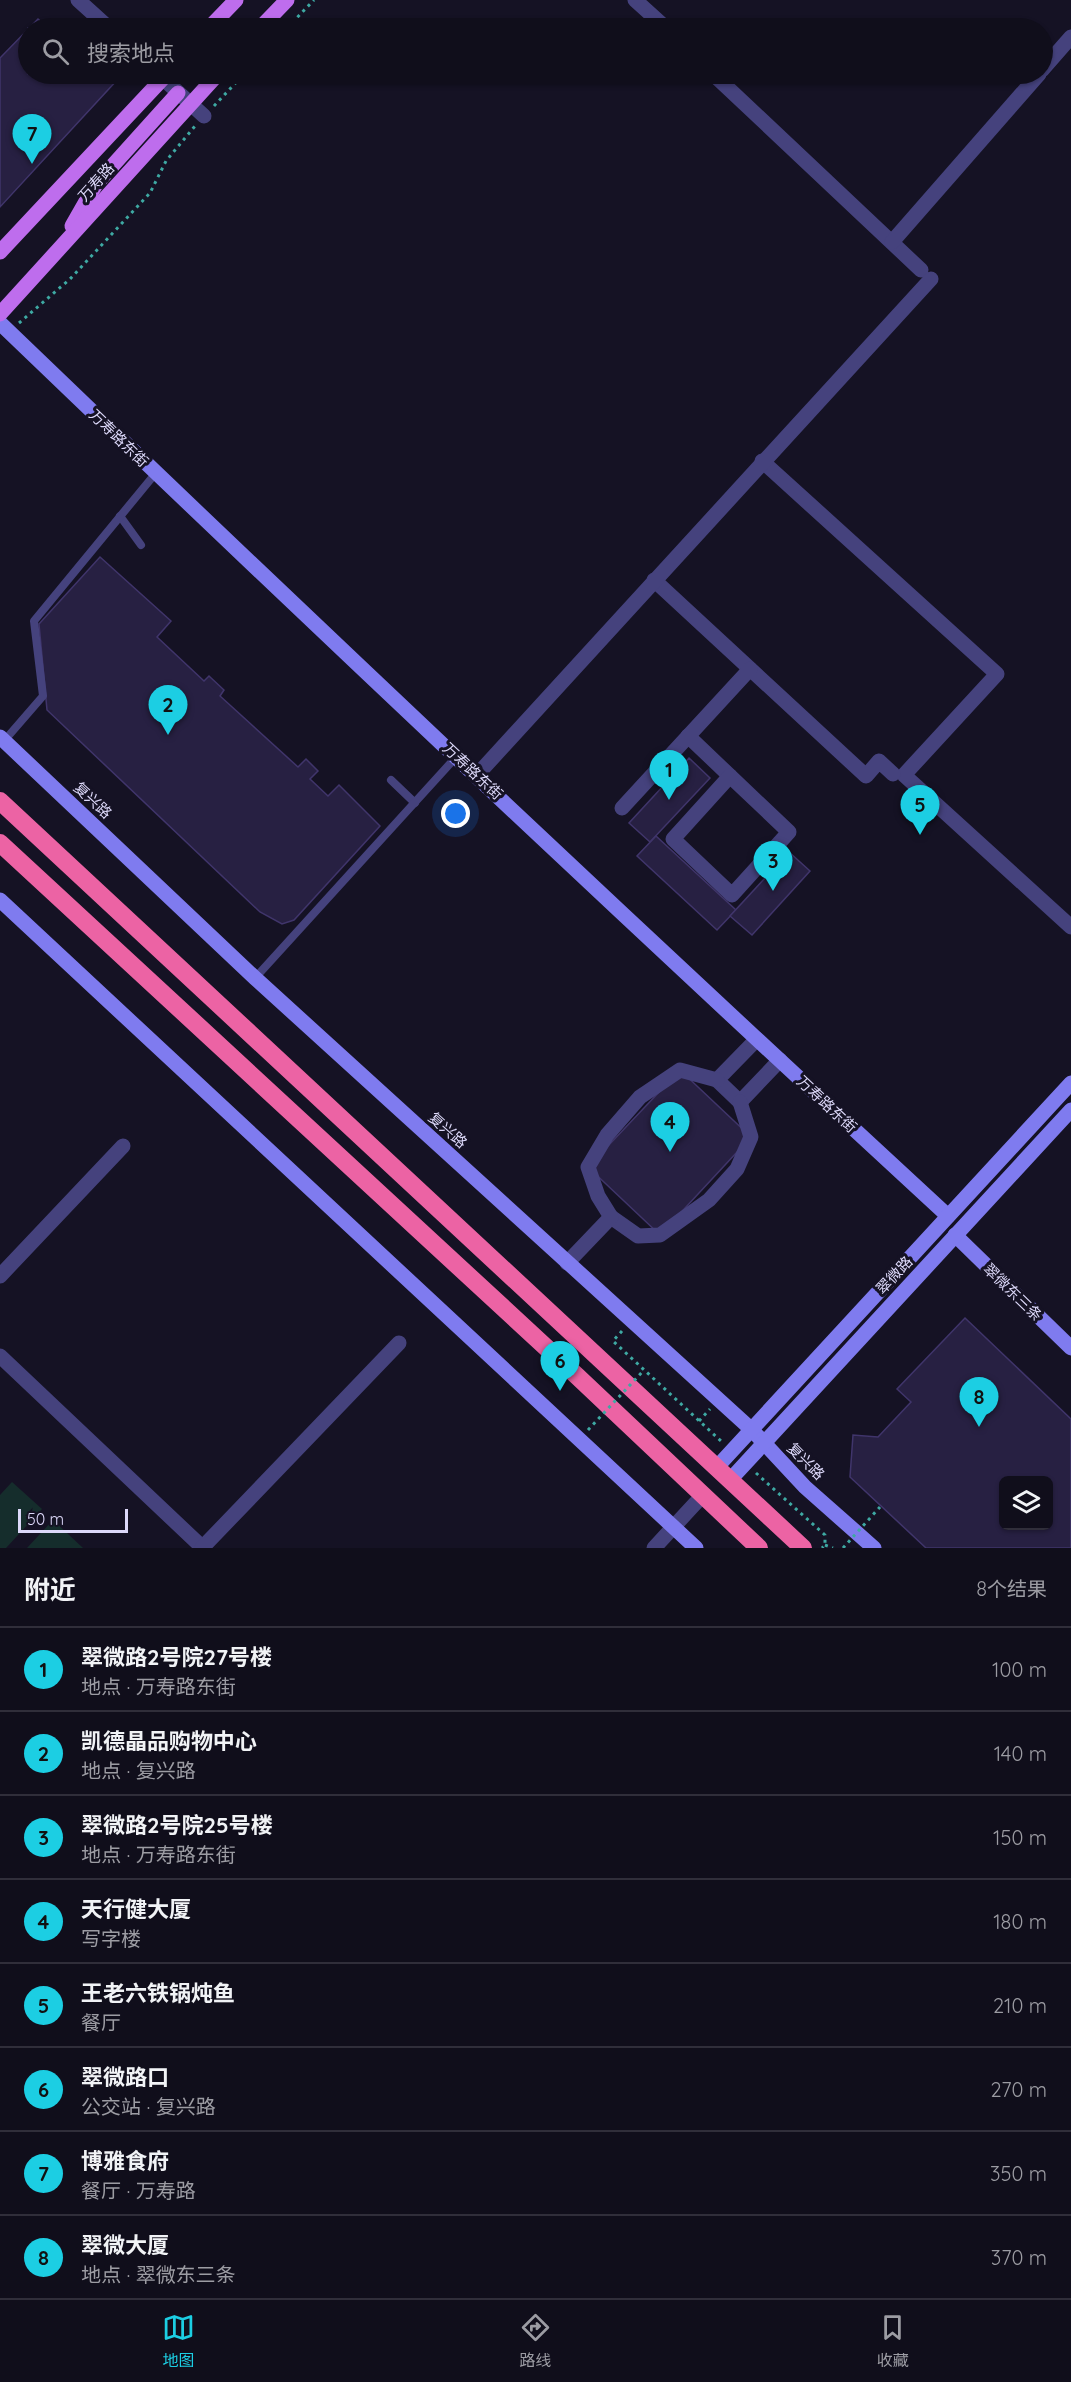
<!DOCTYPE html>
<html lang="zh">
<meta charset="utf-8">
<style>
:root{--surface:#100e1b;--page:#191724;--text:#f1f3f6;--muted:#9c9ca3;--line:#302e3a;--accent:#1ccee3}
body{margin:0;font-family:Quicksand,"Noto Sans SC",sans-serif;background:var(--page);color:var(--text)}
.controls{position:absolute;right:18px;bottom:18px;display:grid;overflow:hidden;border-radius:9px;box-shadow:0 2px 4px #0004}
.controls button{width:54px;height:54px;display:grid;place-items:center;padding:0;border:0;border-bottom:2px solid var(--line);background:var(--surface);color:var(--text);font:30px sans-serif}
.scale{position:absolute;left:18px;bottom:15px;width:110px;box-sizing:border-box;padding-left:6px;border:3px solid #ddd9fa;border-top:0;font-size:16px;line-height:21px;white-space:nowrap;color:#ddd9fa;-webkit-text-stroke:4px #151224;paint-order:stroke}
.you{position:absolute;left:456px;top:814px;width:21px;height:21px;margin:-15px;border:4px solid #fff;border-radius:50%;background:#1a73e8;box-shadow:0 0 0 9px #1a73e833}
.badge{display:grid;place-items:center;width:39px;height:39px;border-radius:50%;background:var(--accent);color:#111;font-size:20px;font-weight:700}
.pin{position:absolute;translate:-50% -50px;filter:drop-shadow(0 2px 3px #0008)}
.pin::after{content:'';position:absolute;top:32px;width:21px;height:18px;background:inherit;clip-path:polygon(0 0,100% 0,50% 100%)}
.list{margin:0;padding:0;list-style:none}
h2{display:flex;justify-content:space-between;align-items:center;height:78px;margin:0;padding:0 24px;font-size:26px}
h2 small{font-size:20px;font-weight:400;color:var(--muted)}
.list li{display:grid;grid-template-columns:39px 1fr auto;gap:18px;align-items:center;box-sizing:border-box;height:84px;padding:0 24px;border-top:2px solid var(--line)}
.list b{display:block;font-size:22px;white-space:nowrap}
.list p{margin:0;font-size:20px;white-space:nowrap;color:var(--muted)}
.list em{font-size:20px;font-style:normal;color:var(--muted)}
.icon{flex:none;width:33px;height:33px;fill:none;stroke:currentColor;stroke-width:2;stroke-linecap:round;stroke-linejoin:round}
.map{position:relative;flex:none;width:1071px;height:1548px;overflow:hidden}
.search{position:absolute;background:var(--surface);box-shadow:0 2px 4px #0004;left:18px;right:18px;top:18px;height:66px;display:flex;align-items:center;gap:15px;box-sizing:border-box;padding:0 21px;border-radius:33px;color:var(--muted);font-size:22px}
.sheet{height:750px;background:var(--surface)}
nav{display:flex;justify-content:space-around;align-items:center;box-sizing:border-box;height:84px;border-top:2px solid var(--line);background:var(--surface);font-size:16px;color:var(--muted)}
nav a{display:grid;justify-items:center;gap:3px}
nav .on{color:var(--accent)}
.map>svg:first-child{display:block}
.green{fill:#152d2c}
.building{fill:#272042;stroke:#40356b;stroke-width:1.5;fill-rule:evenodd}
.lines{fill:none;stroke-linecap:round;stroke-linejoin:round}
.path{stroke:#3ea9a3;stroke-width:3;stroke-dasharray:3 4.5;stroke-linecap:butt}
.lane{stroke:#45427d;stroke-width:8}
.street{stroke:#45427d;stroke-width:15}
.secondary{stroke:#7f7bef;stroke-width:15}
.primary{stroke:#be6ded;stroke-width:15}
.highway{stroke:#ec63a4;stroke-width:18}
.path-bridge{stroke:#3ea9a3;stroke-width:3;stroke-dasharray:3 4.5;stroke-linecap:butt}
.labels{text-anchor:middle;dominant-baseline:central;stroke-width:6;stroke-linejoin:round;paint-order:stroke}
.street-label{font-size:15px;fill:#ddd9fa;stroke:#151224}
</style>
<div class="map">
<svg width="1071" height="1548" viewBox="0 0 1071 1548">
<rect width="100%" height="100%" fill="#151224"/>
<g class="green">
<path d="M12,1482L42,1509L6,1548H0V1495Z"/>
<path d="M53,1520L83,1548H27Z"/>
</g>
<g class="building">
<path d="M38,19L48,28H28V74H112L118,79L0,207V58Z"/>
<path d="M100,557L171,621L157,637L204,681L209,676L224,690L220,696L298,767L306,759L318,771L310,779L328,796L339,785L380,826L294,920L282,924L260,912L47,710L39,624Z"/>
<path d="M689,758L710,778L650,842L629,823Z"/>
<path d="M656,836L736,910L717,930L637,856Z"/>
<path d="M789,852L810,871L752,935L730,916Z"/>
<path d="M680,1070L751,1137L660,1235L588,1167Z"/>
<path d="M965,1318L1071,1419V1548H926L850,1477L853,1435L878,1437L911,1402L897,1389ZM1004,1480H1048V1526H1004Z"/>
</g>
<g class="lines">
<g class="path">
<path d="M287,28L314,0"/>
<path d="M214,106L244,74"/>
<path d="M19,323L70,279L150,193L166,161L195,126"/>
<path d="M622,1331L613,1341L722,1442"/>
<path d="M699,1421L710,1409"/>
<path d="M756,1473L825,1535V1545L822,1548"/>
<path d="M825,1545L833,1548"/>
</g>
<g class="lane">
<path d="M120,516L141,545"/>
<path d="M4,741L43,696L34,621L155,474"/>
<path d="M391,780L415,803"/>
<path d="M255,978L457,756"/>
</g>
<g class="street">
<path d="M78,0L109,28"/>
<path d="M635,0L666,28"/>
<path d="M1042,70L1071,37"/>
<path d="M158,74L204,116"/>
<path d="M713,74L921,270"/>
<path d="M892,242L1039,74"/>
<path d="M762,461L997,674L904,775L1071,927"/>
<path d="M654,580L866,776L879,761L893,774"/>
<path d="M688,736L730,776"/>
<path d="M477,775L931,279"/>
<path d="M730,776L789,832L732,895L673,839Z"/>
<path d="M622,808L750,669"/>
<path d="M757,1039L717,1080L740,1102L780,1060"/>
<path d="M611,1217L638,1236L660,1235L709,1200L737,1169L751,1137L740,1102"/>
<path d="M567,1263L611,1217L598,1196L588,1167L607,1135L640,1097L680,1070L717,1080"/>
<path d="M0,1276L123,1146"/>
<path d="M0,1356L203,1548"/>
<path d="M202,1548L399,1343"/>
<path d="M654,1548L703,1495"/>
</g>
<g class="secondary">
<path d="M0,323C313,624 629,922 948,1216"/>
<path d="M0,737L255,978L752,1430L805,1487L874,1548"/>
<path d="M0,900L696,1548"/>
<path d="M955,1235L1071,1348"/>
<path d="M717,1467L1071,1083"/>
<path d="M730,1480L1071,1110"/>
</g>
<g class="primary">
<path d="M209,28L236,0"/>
<path d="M260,28L287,0"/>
<path d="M72,226L96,184L178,93"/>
<path d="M0,252L167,74"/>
<path d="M0,314L218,74"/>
</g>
<g class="highway">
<path d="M0,801L803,1548"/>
<path d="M0,843L577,1376L759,1548"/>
</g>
<g class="path-bridge">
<path d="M588,1430L644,1370"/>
<path d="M843,1548L880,1507"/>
</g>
</g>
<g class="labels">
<g class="street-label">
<text transform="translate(96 182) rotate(-48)">万寿路</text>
<text transform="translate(119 438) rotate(44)">万寿路东街</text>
<text transform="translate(473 771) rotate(43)">万寿路东街</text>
<text transform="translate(93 800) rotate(43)">复兴路</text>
<text transform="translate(827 1104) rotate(43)">万寿路东街</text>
<text transform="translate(448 1130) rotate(42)">复兴路</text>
<text transform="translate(894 1275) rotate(-47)">翠微路</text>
<text transform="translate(1013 1292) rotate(44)">翠微东三条</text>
<text transform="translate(806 1461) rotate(45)">复兴路</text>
</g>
</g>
</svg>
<div class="controls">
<button><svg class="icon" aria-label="layers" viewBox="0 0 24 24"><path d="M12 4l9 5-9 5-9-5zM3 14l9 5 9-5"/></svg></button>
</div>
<div class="scale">50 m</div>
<div class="you"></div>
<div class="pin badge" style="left:669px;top:800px">1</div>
<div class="pin badge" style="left:168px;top:735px">2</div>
<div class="pin badge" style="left:773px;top:891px">3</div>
<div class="pin badge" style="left:670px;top:1152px">4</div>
<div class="pin badge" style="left:920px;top:835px">5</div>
<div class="pin badge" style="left:560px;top:1391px">6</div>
<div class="pin badge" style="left:32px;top:164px">7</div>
<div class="pin badge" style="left:979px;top:1427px">8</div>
<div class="search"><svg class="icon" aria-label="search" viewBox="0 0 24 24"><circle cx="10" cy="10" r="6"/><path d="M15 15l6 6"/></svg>搜索地点</div>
</div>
<section class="sheet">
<h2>附近<small>8个结果</small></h2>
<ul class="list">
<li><span class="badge">1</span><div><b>翠微路2号院27号楼</b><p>地点 · 万寿路东街</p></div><em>100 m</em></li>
<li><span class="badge">2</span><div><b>凯德晶品购物中心</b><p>地点 · 复兴路</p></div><em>140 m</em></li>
<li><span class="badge">3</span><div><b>翠微路2号院25号楼</b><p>地点 · 万寿路东街</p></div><em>150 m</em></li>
<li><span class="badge">4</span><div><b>天行健大厦</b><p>写字楼</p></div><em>180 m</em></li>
<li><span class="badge">5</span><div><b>王老六铁锅炖鱼</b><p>餐厅</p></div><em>210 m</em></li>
<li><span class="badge">6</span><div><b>翠微路口</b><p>公交站 · 复兴路</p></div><em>270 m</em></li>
<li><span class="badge">7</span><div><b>博雅食府</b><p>餐厅 · 万寿路</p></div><em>350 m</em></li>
<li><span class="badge">8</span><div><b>翠微大厦</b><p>地点 · 翠微东三条</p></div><em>370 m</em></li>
</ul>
</section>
<nav>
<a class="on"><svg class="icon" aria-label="map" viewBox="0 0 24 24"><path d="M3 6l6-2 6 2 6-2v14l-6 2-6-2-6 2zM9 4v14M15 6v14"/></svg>地图</a>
<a><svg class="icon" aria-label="directions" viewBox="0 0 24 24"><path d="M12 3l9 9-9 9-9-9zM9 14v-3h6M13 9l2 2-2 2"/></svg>路线</a>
<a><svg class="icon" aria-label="saved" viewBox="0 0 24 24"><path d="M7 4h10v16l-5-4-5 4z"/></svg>收藏</a>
</nav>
